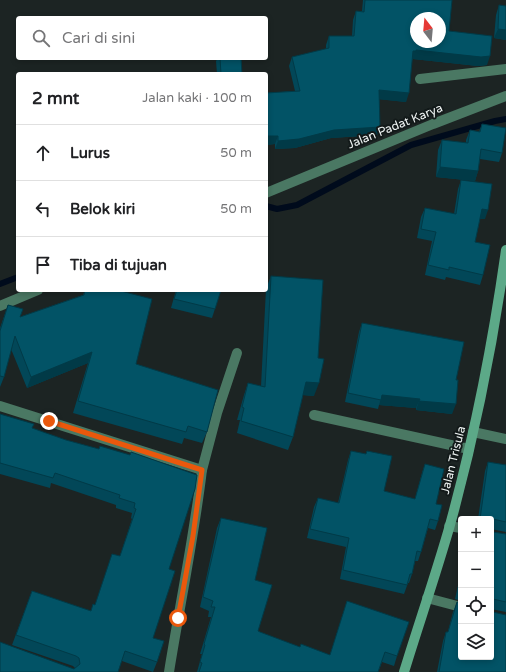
<!DOCTYPE html>
<html lang="id">
<meta charset="utf-8">
<style>
:root{--surface:#fff;--page:#f2f2f2;--text:#202124;--muted:#757577;--line:#e0e0e0}
body{margin:0;font-family:"Varela Round",sans-serif;background:var(--page);color:var(--text)}
.controls{position:absolute;right:12px;bottom:12px;display:grid;overflow:hidden;border-radius:4px;box-shadow:0 2px 6px #0003}
.controls button{width:36px;height:36px;display:grid;place-items:center;padding:0;border:0;border-bottom:1px solid var(--line);background:var(--surface);color:var(--text);font:20px sans-serif}
.compass{position:absolute;left:410px;top:12px;width:36px;height:36px;border-radius:50%;background:var(--surface);box-shadow:0 2px 6px #0003;rotate:344deg}
.stop{position:absolute;width:12px;height:12px;margin:-9px;border:3px solid #ea580c;border-radius:50%;background:#fff}
.stop.end{background:#ea580c;border-color:#fff;box-shadow:0 1px 4px #0008}
.list{margin:0;padding:0;list-style:none}
h2{display:flex;justify-content:space-between;align-items:center;height:52px;margin:0;padding:0 16px;font-size:17px}
h2 small{font-size:13px;font-weight:400;color:var(--muted)}
.list li{display:grid;grid-template-columns:26px 1fr auto;gap:12px;align-items:center;box-sizing:border-box;height:56px;padding:0 16px;border-top:1px solid var(--line)}
.list b{display:block;font-size:15px;white-space:nowrap}
.list em{font-size:13px;font-style:normal;color:var(--muted)}
.icon{flex:none;width:22px;height:22px;fill:none;stroke:currentColor;stroke-width:2;stroke-linecap:round;stroke-linejoin:round}
.map{position:relative;flex:none;width:506px;height:672px;overflow:hidden}
.search{position:absolute;background:var(--surface);box-shadow:0 2px 6px #0003;left:16px;top:16px;width:252px;height:44px;display:flex;align-items:center;gap:10px;box-sizing:border-box;padding:0 14px;border-radius:4px;color:var(--muted);font-size:15px}
.panel{position:absolute;background:var(--surface);box-shadow:0 2px 6px #0003;left:16px;top:72px;width:252px;height:220px;border-radius:4px}
.map>svg:first-child{display:block}
.lines{fill:none;stroke-linecap:round;stroke-linejoin:round}
.stream{stroke:#000b1c;stroke-width:6}
.lane{stroke:#4a7863;stroke-width:10}
.street{stroke:#4a7863;stroke-width:10}
.secondary{stroke:#5ca988;stroke-width:10}
.wall{fill:#024758}
.shaded-wall{fill:#013a47}
.building{fill:#025366;stroke:#013a47;fill-rule:evenodd}
.route{stroke:#ea580c;stroke-width:5}
.labels{text-anchor:middle;dominant-baseline:central;stroke-width:4;stroke-linejoin:round;paint-order:stroke}
.street-label{font-size:12px;fill:#f0f5f4;stroke:#131a1a}
</style>
<div class="map">
<svg width="506" height="672" viewBox="0 0 506 672">
<rect width="100%" height="100%" fill="#1c2423"/>
<g class="lines">
<g class="stream">
<path d="M266,206L277,209L297,205L411,145L495,121L506,119"/>
<path d="M0,284L18,277"/>
</g>
<g class="lane">
<path d="M473,432L506,439"/>
<path d="M449,526L461,528"/>
</g>
<g class="street">
<path d="M420,79L506,69"/>
<path d="M266,193L433,124L506,96"/>
<path d="M0,306L38,290"/>
<path d="M0,406L202,470C194,537 180,604 169,672"/>
<path d="M314,415L469,449"/>
<path d="M202,470L217,413L237,353"/>
<path d="M427,598L461,607"/>
</g>
<path class="secondary" d="M404,672C419,623 436,574 450,525C475,434 493,343 506,250"/>
</g>
<g class="wall">
<path d="M363,0H452L449,31L487,65L478,66L413,59V60H412L406,102L379,99L377,135L331,138L295,148L275,149V144L266,145V93L295,91L289,66L292,57L326,49V45L329,36H352L353,20L356,11H362Z"/>
<path d="M499,5L506,40L494,38L496,15Z"/>
<path d="M218,58H241L242,74H217L216,61Z"/>
<path d="M482,124L502,153L499,162L480,159L478,171L475,181L436,177L438,150L442,140L466,143V140L470,130L479,132Z"/>
<path d="M461,180L485,219H480L475,242L483,275L480,285L446,277L445,280L425,275L432,241L417,238L421,217L425,208L454,214L458,189Z"/>
<path d="M271,276L314,396L303,395L293,437L288,450L237,433L240,420H237L244,395L248,383L261,386L266,289Z"/>
<path d="M85,290H117L136,364L207,432L202,443L184,438L182,444L73,413L88,363L27,388L11,349L4,377L0,387V328L8,305L20,317L83,295Z"/>
<path d="M176,290H221L212,318L171,308Z"/>
<path d="M362,323L456,380L452,414L416,410V408L379,405L378,409L345,402L359,332Z"/>
<path d="M0,414L32,428L66,440L99,449L130,455L169,569L153,638L157,662L153,672L122,661L74,669L75,668L73,666L12,645L32,591L90,611L95,605L120,556L132,519L131,518L132,513L116,508V505L51,483L50,488L0,474Z"/>
<path d="M351,451L366,454L367,451L384,491L415,499L422,473L425,464L436,504L438,521L435,530L428,528L421,552L418,561H415L412,574L409,583H408L404,594L340,579L346,547L307,538L314,507L318,498L338,503L348,460Z"/>
<path d="M488,462L506,465V464V532L491,529V519H478L485,471Z"/>
<path d="M221,518L255,580L258,631L260,632L300,647L330,655L347,601L397,656L394,666L382,662L378,672H197L202,654H200L211,617H208L209,611L200,607L217,528Z"/>
<path d="M491,530L493,532L506,534V612L491,609Z"/>
<path d="M461,572V601L455,599Z"/>
<path d="M457,602L506,672H437L443,641L446,632H448L453,612Z"/>
</g>
<g class="shaded-wall">
<path d="M498,29L506,30V40L494,38Z"/>
<path d="M416,50L490,56L487,65L478,66L413,59V60H410L413,51Z"/>
<path d="M379,90L409,93L406,102L376,99Z"/>
<path d="M380,127L377,135L331,138L295,148L275,149L278,141L334,130Z"/>
<path d="M266,136H278L275,144L266,145Z"/>
<path d="M440,167L478,171L475,181L436,177Z"/>
<path d="M482,209L488,210L485,219H478Z"/>
<path d="M92,352L88,363L27,388L31,377Z"/>
<path d="M306,382L319,383L314,396L302,395Z"/>
<path d="M382,395L420,399L416,408L379,405Z"/>
<path d="M419,401L456,404L452,414L416,410Z"/>
</g>
<g class="building">
<path d="M365,0H452L449,31L492,36L490,56L481,57L416,50V51H413L409,93L379,90L380,127L334,130L299,139L278,141V136H266V93L300,91L292,57L329,48V36H354L356,11L364,12ZM416,18H440V42H416Z"/>
<path d="M499,5L506,6V30L498,29Z"/>
<path d="M220,58H241L242,74H221Z"/>
<path d="M482,124L506,128L502,153L481,149L478,171L440,167L442,140L468,143L470,130L480,132Z"/>
<path d="M461,180L492,184L488,210L482,209L475,242L490,245L483,275L449,267V270L428,265L436,232L421,229L425,208L456,214Z"/>
<path d="M271,276L323,280L318,358L324,359L319,383L306,382L293,437L241,421L244,408L242,407L248,383L265,387Z"/>
<path d="M85,290H117L152,299L136,364L218,390L207,432L188,426L186,432L78,401L92,352L31,377L15,336L4,377L0,376V331L8,305L23,309L20,317L84,295Z"/>
<path d="M177,290H221L215,309L174,299Z"/>
<path d="M362,323L464,342L456,380H458L456,404L419,401L420,399L382,395L381,400L348,393Z"/>
<path d="M0,414L34,424L32,428L66,440L99,449L100,446L130,455L131,452L197,475L195,489L169,569L175,571L153,638L164,641L157,662L125,651L118,672H0V642L74,669L80,664L79,658L76,656L16,635L32,591L91,611L93,604L95,605L112,554L120,556L136,509L134,508L135,503L119,498L120,495L55,473L53,478L0,463Z"/>
<path d="M351,451L366,454L367,451L392,456L384,491L415,499L425,464L444,469L436,504L442,505L438,521L430,519L421,552L417,551L412,574H410L407,585L343,570L349,538L310,529L318,498L339,503Z"/>
<path d="M488,462L506,465V522L493,519L491,520V519H480Z"/>
<path d="M221,518L267,528L255,580L272,585L258,631L260,632L300,647L301,644L330,655L347,601L409,622L397,656L385,652L378,672H199L202,663L200,662L205,645L204,644L215,607H211L213,601L203,597Z"/>
<path d="M491,530L493,532L506,534V602L493,599L491,601Z"/>
<path d="M461,577V590L458,589Z"/>
<path d="M457,602L461,603V657H491V610L493,612L506,615V672H439L446,632H448Z"/>
</g>
<g class="lines">
<path class="route" d="M49,421L202,470L193,536L178,618"/>
</g>
<g class="labels">
<g class="street-label">
<text transform="translate(395 126) rotate(-22)">Jalan Padat Karya</text>
<text transform="translate(453 460) rotate(-76)">Jalan Trisula</text>
</g>
</g>
</svg>
<div class="controls">
<button>+</button>
<button>−</button>
<button><svg class="icon" aria-label="locate" viewBox="0 0 24 24"><circle cx="12" cy="12" r="6"/><path d="M12 2v4M12 18v4M2 12h4M18 12h4"/></svg></button>
<button><svg class="icon" aria-label="layers" viewBox="0 0 24 24"><path d="M12 4l9 5-9 5-9-5zM3 14l9 5 9-5"/></svg></button>
</div>
<svg class="compass" viewBox="-18 -18 36 36"><path d="M0-13l5 13h-10z" fill="#e53935"/><path d="M0 13l5-13h-10z" fill="#757577"/></svg>
<div class="stop" style="left:178px;top:618px"></div>
<div class="stop end" style="left:49px;top:421px"></div>
<div class="search"><svg class="icon" aria-label="search" viewBox="0 0 24 24"><circle cx="10" cy="10" r="6"/><path d="M15 15l6 6"/></svg>Cari di sini</div>
<section class="panel">
<h2>2 mnt<small>Jalan kaki · 100 m</small></h2>
<ul class="list">
<li><svg class="icon" aria-label="ahead" viewBox="0 0 24 24"><path d="M12 20V5M6 11l6-6 6 6"/></svg><div><b>Lurus</b></div><em>50 m</em></li>
<li><svg class="icon" aria-label="left" viewBox="0 0 24 24"><path d="M17 20v-9H6M10 6l-5 5 5 5"/></svg><div><b>Belok kiri</b></div><em>50 m</em></li>
<li><svg class="icon" aria-label="arrive" viewBox="0 0 24 24"><path d="M6 21V4h12l-3 4 3 4H6"/></svg><div><b>Tiba di tujuan</b></div></li>
</ul>
</section>
</div>
